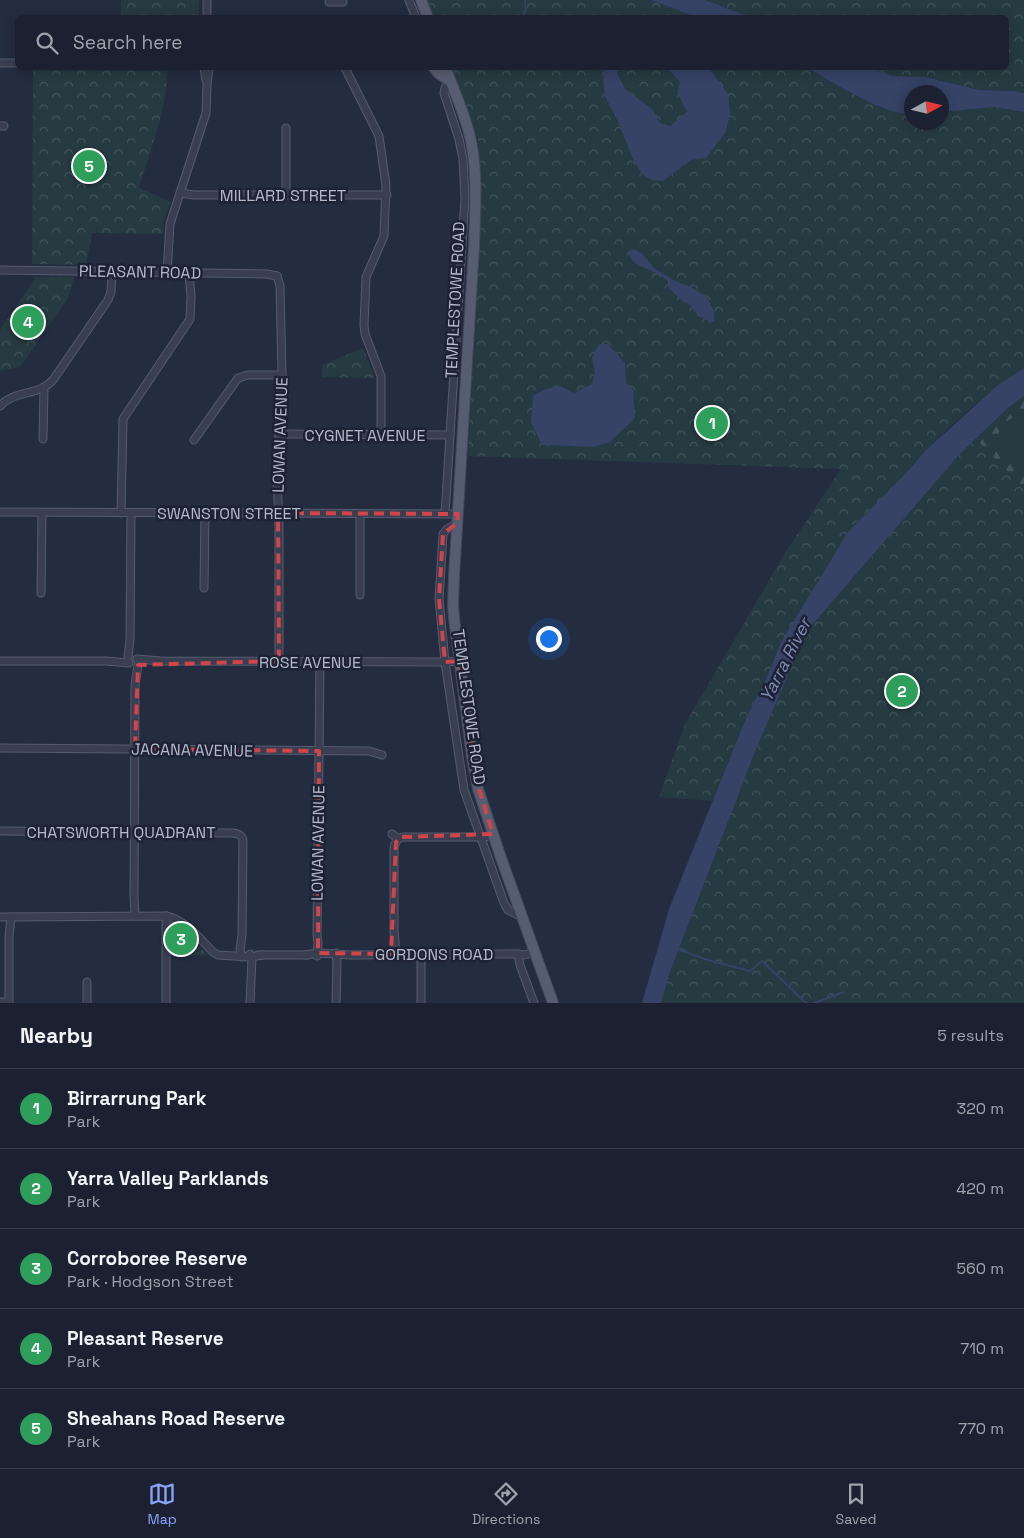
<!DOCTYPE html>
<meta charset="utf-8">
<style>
:root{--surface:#1b2130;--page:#282e3c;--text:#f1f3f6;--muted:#a0a3ab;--line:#393e4c;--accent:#8aa4fb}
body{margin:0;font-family:"Space Grotesk",sans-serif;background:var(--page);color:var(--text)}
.compass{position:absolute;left:904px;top:85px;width:45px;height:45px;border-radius:50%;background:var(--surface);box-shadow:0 2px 12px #0003;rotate:82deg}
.you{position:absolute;left:548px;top:638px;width:18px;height:18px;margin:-12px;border:4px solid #fff;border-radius:50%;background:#1a73e8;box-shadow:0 0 0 8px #1a73e833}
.badge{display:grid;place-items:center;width:32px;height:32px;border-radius:50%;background:var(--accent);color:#fff;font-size:16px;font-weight:700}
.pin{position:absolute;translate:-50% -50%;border:2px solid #fff;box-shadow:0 1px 5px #0006}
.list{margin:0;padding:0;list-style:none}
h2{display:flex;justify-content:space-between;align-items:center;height:65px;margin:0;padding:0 20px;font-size:21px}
h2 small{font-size:16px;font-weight:400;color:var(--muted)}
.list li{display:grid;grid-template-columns:32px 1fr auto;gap:15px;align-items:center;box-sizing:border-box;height:80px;padding:0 20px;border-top:1px solid var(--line)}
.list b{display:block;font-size:19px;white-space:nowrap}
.list p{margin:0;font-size:16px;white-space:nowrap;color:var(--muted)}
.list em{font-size:16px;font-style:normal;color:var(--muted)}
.icon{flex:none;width:28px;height:28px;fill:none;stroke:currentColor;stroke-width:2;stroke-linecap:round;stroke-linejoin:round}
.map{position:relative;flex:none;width:1024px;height:1003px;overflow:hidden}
.search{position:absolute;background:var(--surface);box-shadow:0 2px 12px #0003;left:15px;right:15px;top:15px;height:55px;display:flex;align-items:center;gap:12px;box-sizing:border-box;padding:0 18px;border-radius:8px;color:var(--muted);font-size:19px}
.sheet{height:465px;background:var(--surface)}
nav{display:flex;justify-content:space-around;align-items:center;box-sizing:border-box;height:70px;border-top:1px solid var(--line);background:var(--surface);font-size:14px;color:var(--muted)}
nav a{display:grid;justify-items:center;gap:2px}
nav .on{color:var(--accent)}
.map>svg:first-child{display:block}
.grass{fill:#263a41}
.forest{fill:url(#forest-firs)}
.park{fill:url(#park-crowns)}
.water{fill:#364266}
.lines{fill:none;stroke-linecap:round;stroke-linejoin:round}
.stream{stroke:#364266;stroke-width:2}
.street-casing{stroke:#565c6e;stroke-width:9}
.primary-casing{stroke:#424759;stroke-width:12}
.street{stroke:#393f50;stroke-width:7}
.primary{stroke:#575d70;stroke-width:10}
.marked{fill:none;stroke:#cf4549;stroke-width:4;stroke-dasharray:10 6;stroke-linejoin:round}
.labels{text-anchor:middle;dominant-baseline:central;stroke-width:5;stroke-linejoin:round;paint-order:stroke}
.street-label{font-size:16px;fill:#b5bacb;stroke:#1d2335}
.water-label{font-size:18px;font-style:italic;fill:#7c8bb2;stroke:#1d2335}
</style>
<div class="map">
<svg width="1024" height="1003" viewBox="0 0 1024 1003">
<defs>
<pattern id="forest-firs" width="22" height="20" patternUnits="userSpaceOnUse" patternTransform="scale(1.25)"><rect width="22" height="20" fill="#263a41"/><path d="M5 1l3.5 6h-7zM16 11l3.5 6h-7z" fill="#43545b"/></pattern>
<pattern id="park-crowns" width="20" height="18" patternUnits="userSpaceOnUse" patternTransform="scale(1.25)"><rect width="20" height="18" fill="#263a41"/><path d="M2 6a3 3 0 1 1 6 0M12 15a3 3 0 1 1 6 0" fill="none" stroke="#43545b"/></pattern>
</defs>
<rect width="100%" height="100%" fill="#242c40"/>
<path class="grass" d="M1024,396V488L976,439Z"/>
<path class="forest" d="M1024,396V409L1001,426L998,436L1000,443L1024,472V488L976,439L1008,408Z"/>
<g class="park">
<rect x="121" y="0" width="78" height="17"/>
<path d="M426,0H651L696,17H433Z"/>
<path d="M705,0H1024V93L1015,91L980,90L925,77L892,76L872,68H1006V18L750,17Z"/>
<path d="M451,68H807L883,108L906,114H911L912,122H942V112L995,107L1024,112V368C983,395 939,434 907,472L781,642L766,679L746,718L712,801L659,797L685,724L785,553L841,469L468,456L479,253L480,169L478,140Z"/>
<path d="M33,70L167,71C167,111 150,150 139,188L171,202L163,223V234L92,233L86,265L32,264Z"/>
<path d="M36,277H74L68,298L20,367L0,371V330Z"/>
<path d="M363,348L375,378L322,377V365Z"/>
<path d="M976,439L1024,488V1003H661L670,972L755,752L807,631L959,455Z"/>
<path d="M177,927L208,955L172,956V930Z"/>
</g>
<g class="water">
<path d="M651,0H705L750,17H696Z"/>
<path d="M605,68H619L617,73L625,89L652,109L660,123L670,126L687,112L677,92L680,82L671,72L663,68H709L728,94L730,113L726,132L706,158L691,160L663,181L653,180L642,175L633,159L618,122L605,96L603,79Z"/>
<path d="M807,68H872L892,76L925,77L980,90L1015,91L1024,93V112L995,107L942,112V92H912L911,114C885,116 832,81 807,68Z"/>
<path d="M634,249L643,254L654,268L673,280L691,287L707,297L714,311V321L712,322L698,316L689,304L683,302L668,287V281C663,278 659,274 654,272C643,266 633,266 628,253Z"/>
<path d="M599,344H608L625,363L626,383L633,389L635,418L610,442L594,447L542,445L531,422L533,396L546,389L561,386L574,393L592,384L595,372L592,357Z"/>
<path d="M1024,368V396L1008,408L959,455L807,631L755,752L670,972L661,1003H642L669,909L746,718L766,679L781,642L848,532L907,472L926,450L998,385Z"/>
</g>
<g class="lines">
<g class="stream">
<path d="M522,18L526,9L525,0"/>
<path d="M544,18V17"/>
<path d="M677,949L708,960L750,971L762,961L806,1003"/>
<path d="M814,1003L844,992"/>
</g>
<defs>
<g id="street">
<path d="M207,0V18"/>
<path d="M409,0L416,18"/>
<path d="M329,2H343"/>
<path d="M0,63H18"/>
<path d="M204,68L206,80"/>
<path d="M345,68L379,136L386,185L384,236L366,277L364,325L365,334L381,376V435"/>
<path d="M0,126H4"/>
<path d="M180,193L194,195H387"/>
<path d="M286,195V128"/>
<path d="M0,270L267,274L277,276"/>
<path d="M167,273L170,224L206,113L207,85L209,68"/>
<path d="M277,276L280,286L282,375L277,476L279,526V661"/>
<path d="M0,406C14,390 39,396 53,380L108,300L111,292L112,272"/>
<path d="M279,434L450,435"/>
<path d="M43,439L44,388"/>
<path d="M194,440L238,378L248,375H282"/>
<path d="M0,512L458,514"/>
<path d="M121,513L123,419L190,319L191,296L189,273"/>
<path d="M360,514V595"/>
<path d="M445,514L465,198L463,159L459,139L444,93L445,88L451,82"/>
<path d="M457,523L447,529L443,534L439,599L445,662L464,790L504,903L508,910L522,917"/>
<path d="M204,588L205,513"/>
<path d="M41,593L42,513"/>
<path d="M128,657L130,639L131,513"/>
<path d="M137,659L161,661L445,662L460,661"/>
<path d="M0,661H106L129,663"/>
<path d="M0,748L369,751L382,755"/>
<path d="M0,831L233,833C239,834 242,835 243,841L242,935L240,950L242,957"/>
<path d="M392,834L398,839"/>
<path d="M135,916L134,897L135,685L138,665"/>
<path d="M0,917L166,916C187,921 199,938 213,952L218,955L250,957L262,955"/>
<path d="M396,954L394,931V848C395,842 398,837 404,837H485L493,834"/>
<path d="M421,954V1003"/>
<path d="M518,954L520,965L534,1003"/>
<path d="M258,955H308"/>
<path d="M305,955L318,953L350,955L518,954L524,955L535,952"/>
<path d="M317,956L318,943L317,934L320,661"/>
<path d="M87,982V1003"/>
<path d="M0,1002H9"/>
<path d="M9,1003V937L11,917"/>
<path d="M166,1003V916"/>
<path d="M250,1003L252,958L250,954"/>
<path d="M336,1003L337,962L336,953"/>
</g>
<g id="primary">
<path d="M421,0L428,18"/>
<path d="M434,68L438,73L451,82"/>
<path d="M446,68C454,92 466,116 471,141C478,176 475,212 474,247L454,576L453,605L454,618L472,757L478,789L500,855L553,1003"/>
</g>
</defs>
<use href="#street" class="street-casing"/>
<use href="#primary" class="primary-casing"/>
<use href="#street" class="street"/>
<use href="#primary" class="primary"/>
</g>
<path class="marked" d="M278,513L458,514L457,523L443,534L439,599L445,662L460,661L474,773L493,834L401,837L396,842L391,954L318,953L319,751L135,749L138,665L279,661Z"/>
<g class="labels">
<g class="street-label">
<text x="283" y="195">MILLARD STREET</text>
<text transform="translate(140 272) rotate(1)">PLEASANT ROAD</text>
<text transform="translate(455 300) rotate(-87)">TEMPLESTOWE ROAD</text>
<text transform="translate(280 435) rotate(-88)">LOWAN AVENUE</text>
<text x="365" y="435">CYGNET AVENUE</text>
<text x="229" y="513">SWANSTON STREET</text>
<text x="310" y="662">ROSE AVENUE</text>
<text transform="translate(469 707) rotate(82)">TEMPLESTOWE ROAD</text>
<text transform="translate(192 750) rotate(1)">JACANA AVENUE</text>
<text x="121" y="832">CHATSWORTH QUADRANT</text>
<text transform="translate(318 843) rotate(-89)">LOWAN AVENUE</text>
<text x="434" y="954">GORDONS ROAD</text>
</g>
<g class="water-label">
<text transform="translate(785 660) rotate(-63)">Yarra River</text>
</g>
</g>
</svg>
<svg class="compass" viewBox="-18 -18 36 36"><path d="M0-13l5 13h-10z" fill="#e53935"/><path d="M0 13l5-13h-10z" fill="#a0a3ab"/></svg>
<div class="you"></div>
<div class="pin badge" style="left:712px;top:423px;background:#2e9e5b">1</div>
<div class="pin badge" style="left:902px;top:691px;background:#2e9e5b">2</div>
<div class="pin badge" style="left:181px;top:939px;background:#2e9e5b">3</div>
<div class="pin badge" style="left:28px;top:322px;background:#2e9e5b">4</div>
<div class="pin badge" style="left:89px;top:166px;background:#2e9e5b">5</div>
<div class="search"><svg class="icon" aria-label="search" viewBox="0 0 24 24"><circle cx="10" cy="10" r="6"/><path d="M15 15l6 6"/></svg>Search here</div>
</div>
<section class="sheet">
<h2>Nearby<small>5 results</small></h2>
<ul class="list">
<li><span class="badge" style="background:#2e9e5b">1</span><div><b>Birrarrung Park</b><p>Park</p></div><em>320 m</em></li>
<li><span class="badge" style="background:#2e9e5b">2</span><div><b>Yarra Valley Parklands</b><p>Park</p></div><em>420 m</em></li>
<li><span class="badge" style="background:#2e9e5b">3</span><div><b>Corroboree Reserve</b><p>Park · Hodgson Street</p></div><em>560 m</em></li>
<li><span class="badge" style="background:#2e9e5b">4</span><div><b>Pleasant Reserve</b><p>Park</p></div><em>710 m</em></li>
<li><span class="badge" style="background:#2e9e5b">5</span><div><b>Sheahans Road Reserve</b><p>Park</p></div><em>770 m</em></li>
</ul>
</section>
<nav>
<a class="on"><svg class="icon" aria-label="map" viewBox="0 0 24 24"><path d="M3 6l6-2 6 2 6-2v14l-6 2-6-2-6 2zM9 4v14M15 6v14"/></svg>Map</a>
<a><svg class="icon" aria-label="directions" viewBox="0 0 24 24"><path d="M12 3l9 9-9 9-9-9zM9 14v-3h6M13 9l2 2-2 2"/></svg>Directions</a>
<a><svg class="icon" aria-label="saved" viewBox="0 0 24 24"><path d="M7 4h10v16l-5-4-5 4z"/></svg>Saved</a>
</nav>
